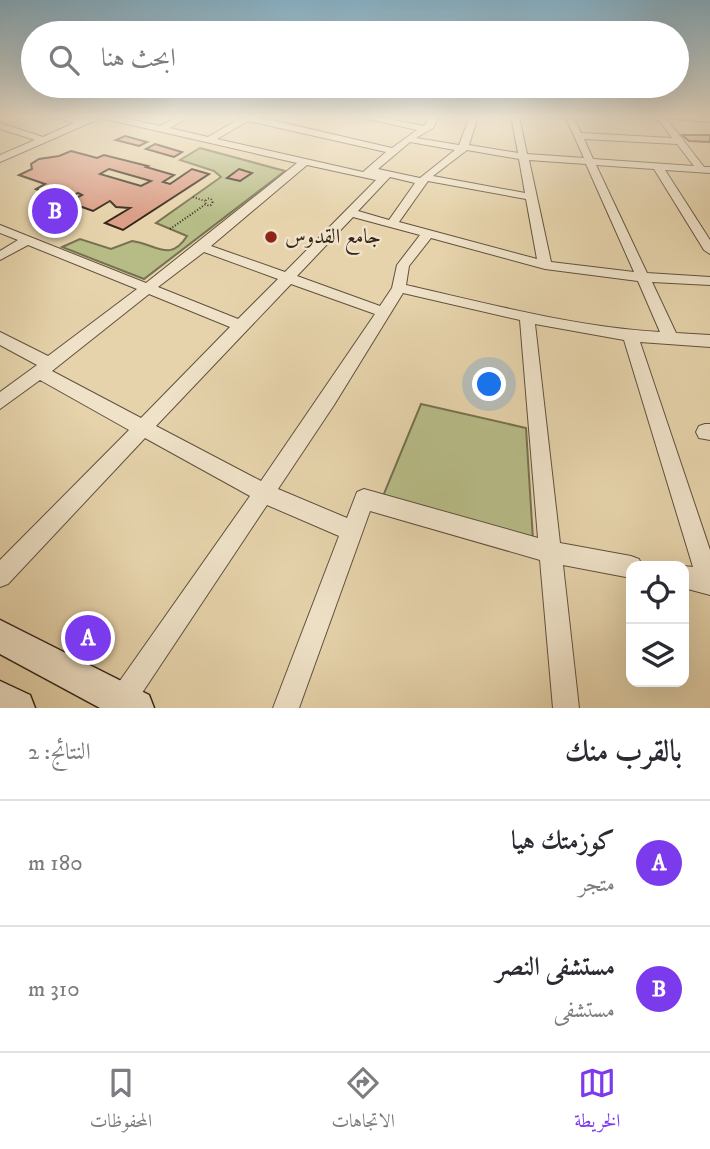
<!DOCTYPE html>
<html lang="ar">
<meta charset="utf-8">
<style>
:root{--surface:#fff;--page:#f2f2f3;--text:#2b2b33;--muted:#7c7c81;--line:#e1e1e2;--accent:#7c3aed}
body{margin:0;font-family:"IM FELL DW Pica",Amiri,serif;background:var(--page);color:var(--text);direction:rtl}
.controls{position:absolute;right:21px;bottom:21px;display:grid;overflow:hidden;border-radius:14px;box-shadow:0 7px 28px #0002}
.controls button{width:63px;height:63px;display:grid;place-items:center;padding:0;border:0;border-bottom:2px solid var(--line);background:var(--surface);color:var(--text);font:35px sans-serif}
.you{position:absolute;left:490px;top:385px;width:24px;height:24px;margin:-18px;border:5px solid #fff;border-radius:50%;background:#1a73e8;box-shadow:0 0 0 10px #1a73e833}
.badge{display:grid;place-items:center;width:46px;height:46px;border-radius:50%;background:var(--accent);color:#fff;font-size:23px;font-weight:700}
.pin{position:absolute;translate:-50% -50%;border:4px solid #fff;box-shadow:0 2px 7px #0006}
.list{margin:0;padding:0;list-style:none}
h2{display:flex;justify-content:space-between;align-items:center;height:91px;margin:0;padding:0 28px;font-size:30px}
h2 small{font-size:23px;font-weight:400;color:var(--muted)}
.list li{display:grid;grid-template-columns:46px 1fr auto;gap:21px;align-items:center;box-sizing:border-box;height:126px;padding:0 28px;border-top:2px solid var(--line)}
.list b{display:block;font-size:26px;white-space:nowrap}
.list p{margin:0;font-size:23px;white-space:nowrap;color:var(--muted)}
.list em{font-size:23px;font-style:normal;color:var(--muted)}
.icon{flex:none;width:38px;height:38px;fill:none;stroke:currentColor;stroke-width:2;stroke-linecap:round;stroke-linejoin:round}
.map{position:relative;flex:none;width:710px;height:708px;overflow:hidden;direction:ltr}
.search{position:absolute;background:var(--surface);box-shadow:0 7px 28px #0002;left:21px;right:21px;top:21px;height:77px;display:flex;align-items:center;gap:18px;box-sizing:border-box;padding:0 24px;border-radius:38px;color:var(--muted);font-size:26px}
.sheet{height:343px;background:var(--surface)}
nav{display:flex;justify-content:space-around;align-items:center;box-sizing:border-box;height:98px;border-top:2px solid var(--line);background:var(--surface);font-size:19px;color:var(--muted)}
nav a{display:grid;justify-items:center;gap:4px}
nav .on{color:var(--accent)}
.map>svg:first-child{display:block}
.green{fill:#b7bc87;stroke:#767150;stroke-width:2}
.building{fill:#db9f88;stroke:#342619;stroke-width:2;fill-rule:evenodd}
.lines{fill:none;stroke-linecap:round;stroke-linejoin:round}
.street-casing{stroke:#60513e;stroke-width:2}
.secondary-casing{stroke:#342619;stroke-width:3}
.path{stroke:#342619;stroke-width:2;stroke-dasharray:1 2;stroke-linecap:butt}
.street{fill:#efe2c8;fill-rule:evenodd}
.secondary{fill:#efe2c8;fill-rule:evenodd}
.poi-dot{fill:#8f2418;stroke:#efe2c8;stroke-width:2.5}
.labels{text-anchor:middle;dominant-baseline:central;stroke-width:5;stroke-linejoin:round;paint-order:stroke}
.far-poi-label{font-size:21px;fill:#342619;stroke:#efe2c8;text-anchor:start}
</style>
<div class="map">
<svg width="710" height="708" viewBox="0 0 710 708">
<rect width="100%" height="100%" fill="#e6d3ab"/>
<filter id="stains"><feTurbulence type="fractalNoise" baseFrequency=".00286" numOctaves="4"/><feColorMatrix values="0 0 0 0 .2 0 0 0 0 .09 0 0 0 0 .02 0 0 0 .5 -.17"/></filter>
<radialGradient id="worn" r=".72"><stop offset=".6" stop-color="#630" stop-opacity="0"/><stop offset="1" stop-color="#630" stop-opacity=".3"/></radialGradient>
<g class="green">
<path d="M200,148L285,171L144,279L62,247L80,239L111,249L132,241C156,244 170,263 187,236L156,223L221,177L214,171L180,160Z"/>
<path d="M421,404L526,428L533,540L383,496Z"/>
</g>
<g class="building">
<path d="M682,135H710V142L689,141Z"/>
<path d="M125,136L147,142L139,146L116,140Z"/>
<path d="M155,144L182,152L174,157L146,149Z"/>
<path d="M71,151L97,158L104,155L148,166L146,167L174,175L163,182L170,184L192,169L209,174L123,230L105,223L130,208L116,207L110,201L93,211L68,202L82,195L78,193L65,200L36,189L45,184L19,175L32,169L31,164L39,159L59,156ZM109,169L151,181L141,186L100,174Z"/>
<path d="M239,169L252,173L240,181L227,178Z"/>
</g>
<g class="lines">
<defs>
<g id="street">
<path d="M52,116L81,120L91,116H115L160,126L180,116H191L170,128L208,137L244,116H254L392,148L417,130L355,116H373L424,126L431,116H439L433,128L416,138L459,145L470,116H478L469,145L518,153L511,116H519L527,154L584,158L565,116H573L581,133L672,138L659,120L619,116H710V122L666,118L704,167H710V173L665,170L710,240V254L704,250L654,169L596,165L647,273L710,277V285L652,282L676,333L710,335V347L640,342L710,550V595L684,588L683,566L693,567L624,340L535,324L560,543L631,556L639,559L642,566H631V578L563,565L579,708H553L540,560L370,511L299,708H273L339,536L267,505L132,708H111L108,701L112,692L250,496L145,438L8,584L0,587V560L129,430L40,380L0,409V392L37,365L0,345V332L48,356L137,289L28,245L0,260V251L18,240L0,233V225L146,283L297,163L101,118L0,162V155L35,140L0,129V123L43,137L74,123ZM248,121L386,152L363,172L217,139ZM584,139L677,144L694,166L593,159ZM410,142L455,150L420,178L378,169ZM467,150L519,159L525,193L433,176ZM529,160L586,164L634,272L551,262ZM307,165L376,180L285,272L211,246ZM390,177L415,183L389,220L358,211ZM428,181L526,199L537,259L399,222ZM353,217L420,235L397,265L392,288L380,306L297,276ZM431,238L545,269L638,281L660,332C575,327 490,304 406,285L409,266ZM204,252L278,279L238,319L158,287ZM291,284L375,314L261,481L156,426ZM403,293L520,320L538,538L364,489L357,492L347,518L278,489L334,405ZM149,294L230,327L141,418L52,371Z"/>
<path d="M705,424H710V440L699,438L696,432L699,426Z"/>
</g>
<g id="secondary">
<path d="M0,620L149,695L154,708H100L0,654Z"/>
<path d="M0,681L30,695L35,708H0Z"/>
</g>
</defs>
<use href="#street" class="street-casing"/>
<use href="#secondary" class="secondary-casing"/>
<g class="path">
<path d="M193,197L205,201"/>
<circle cx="209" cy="202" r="3.5"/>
<path d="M170,229L206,204"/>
</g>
<use href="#street" class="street"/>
<use href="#secondary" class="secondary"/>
</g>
<linearGradient id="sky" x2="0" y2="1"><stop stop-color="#87b6cf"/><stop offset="0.54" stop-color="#f4ebd9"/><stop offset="1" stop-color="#f4ebd9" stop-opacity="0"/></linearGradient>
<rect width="710" height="215" fill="url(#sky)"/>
<circle class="poi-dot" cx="271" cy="237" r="7"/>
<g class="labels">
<g class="far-poi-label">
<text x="285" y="237">جامع القدوس</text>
</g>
</g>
<rect width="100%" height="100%" filter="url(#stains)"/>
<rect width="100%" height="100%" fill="url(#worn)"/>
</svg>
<div class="controls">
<button><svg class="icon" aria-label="locate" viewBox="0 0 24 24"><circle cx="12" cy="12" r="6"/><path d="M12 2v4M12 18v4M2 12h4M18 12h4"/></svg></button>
<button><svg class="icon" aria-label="layers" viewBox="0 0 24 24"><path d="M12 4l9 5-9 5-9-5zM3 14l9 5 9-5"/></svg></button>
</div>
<div class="you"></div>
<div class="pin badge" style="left:88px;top:638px">A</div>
<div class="pin badge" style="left:55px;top:211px">B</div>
<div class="search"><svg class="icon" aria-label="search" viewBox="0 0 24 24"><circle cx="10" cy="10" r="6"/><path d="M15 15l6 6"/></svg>ابحث هنا</div>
</div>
<section class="sheet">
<h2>بالقرب منك<small>النتائج: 2</small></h2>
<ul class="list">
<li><span class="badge">A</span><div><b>كوزمتك هيا</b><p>متجر</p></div><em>180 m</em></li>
<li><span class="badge">B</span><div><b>مستشفى النصر</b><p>مستشفى</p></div><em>310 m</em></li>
</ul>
</section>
<nav>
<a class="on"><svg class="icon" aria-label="map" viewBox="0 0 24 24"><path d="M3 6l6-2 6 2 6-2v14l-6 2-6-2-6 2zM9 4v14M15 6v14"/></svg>الخريطة</a>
<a><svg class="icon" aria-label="directions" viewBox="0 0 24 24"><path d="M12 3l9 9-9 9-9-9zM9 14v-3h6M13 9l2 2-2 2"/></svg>الاتجاهات</a>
<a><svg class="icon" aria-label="saved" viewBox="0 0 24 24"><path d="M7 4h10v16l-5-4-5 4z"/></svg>المحفوظات</a>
</nav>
